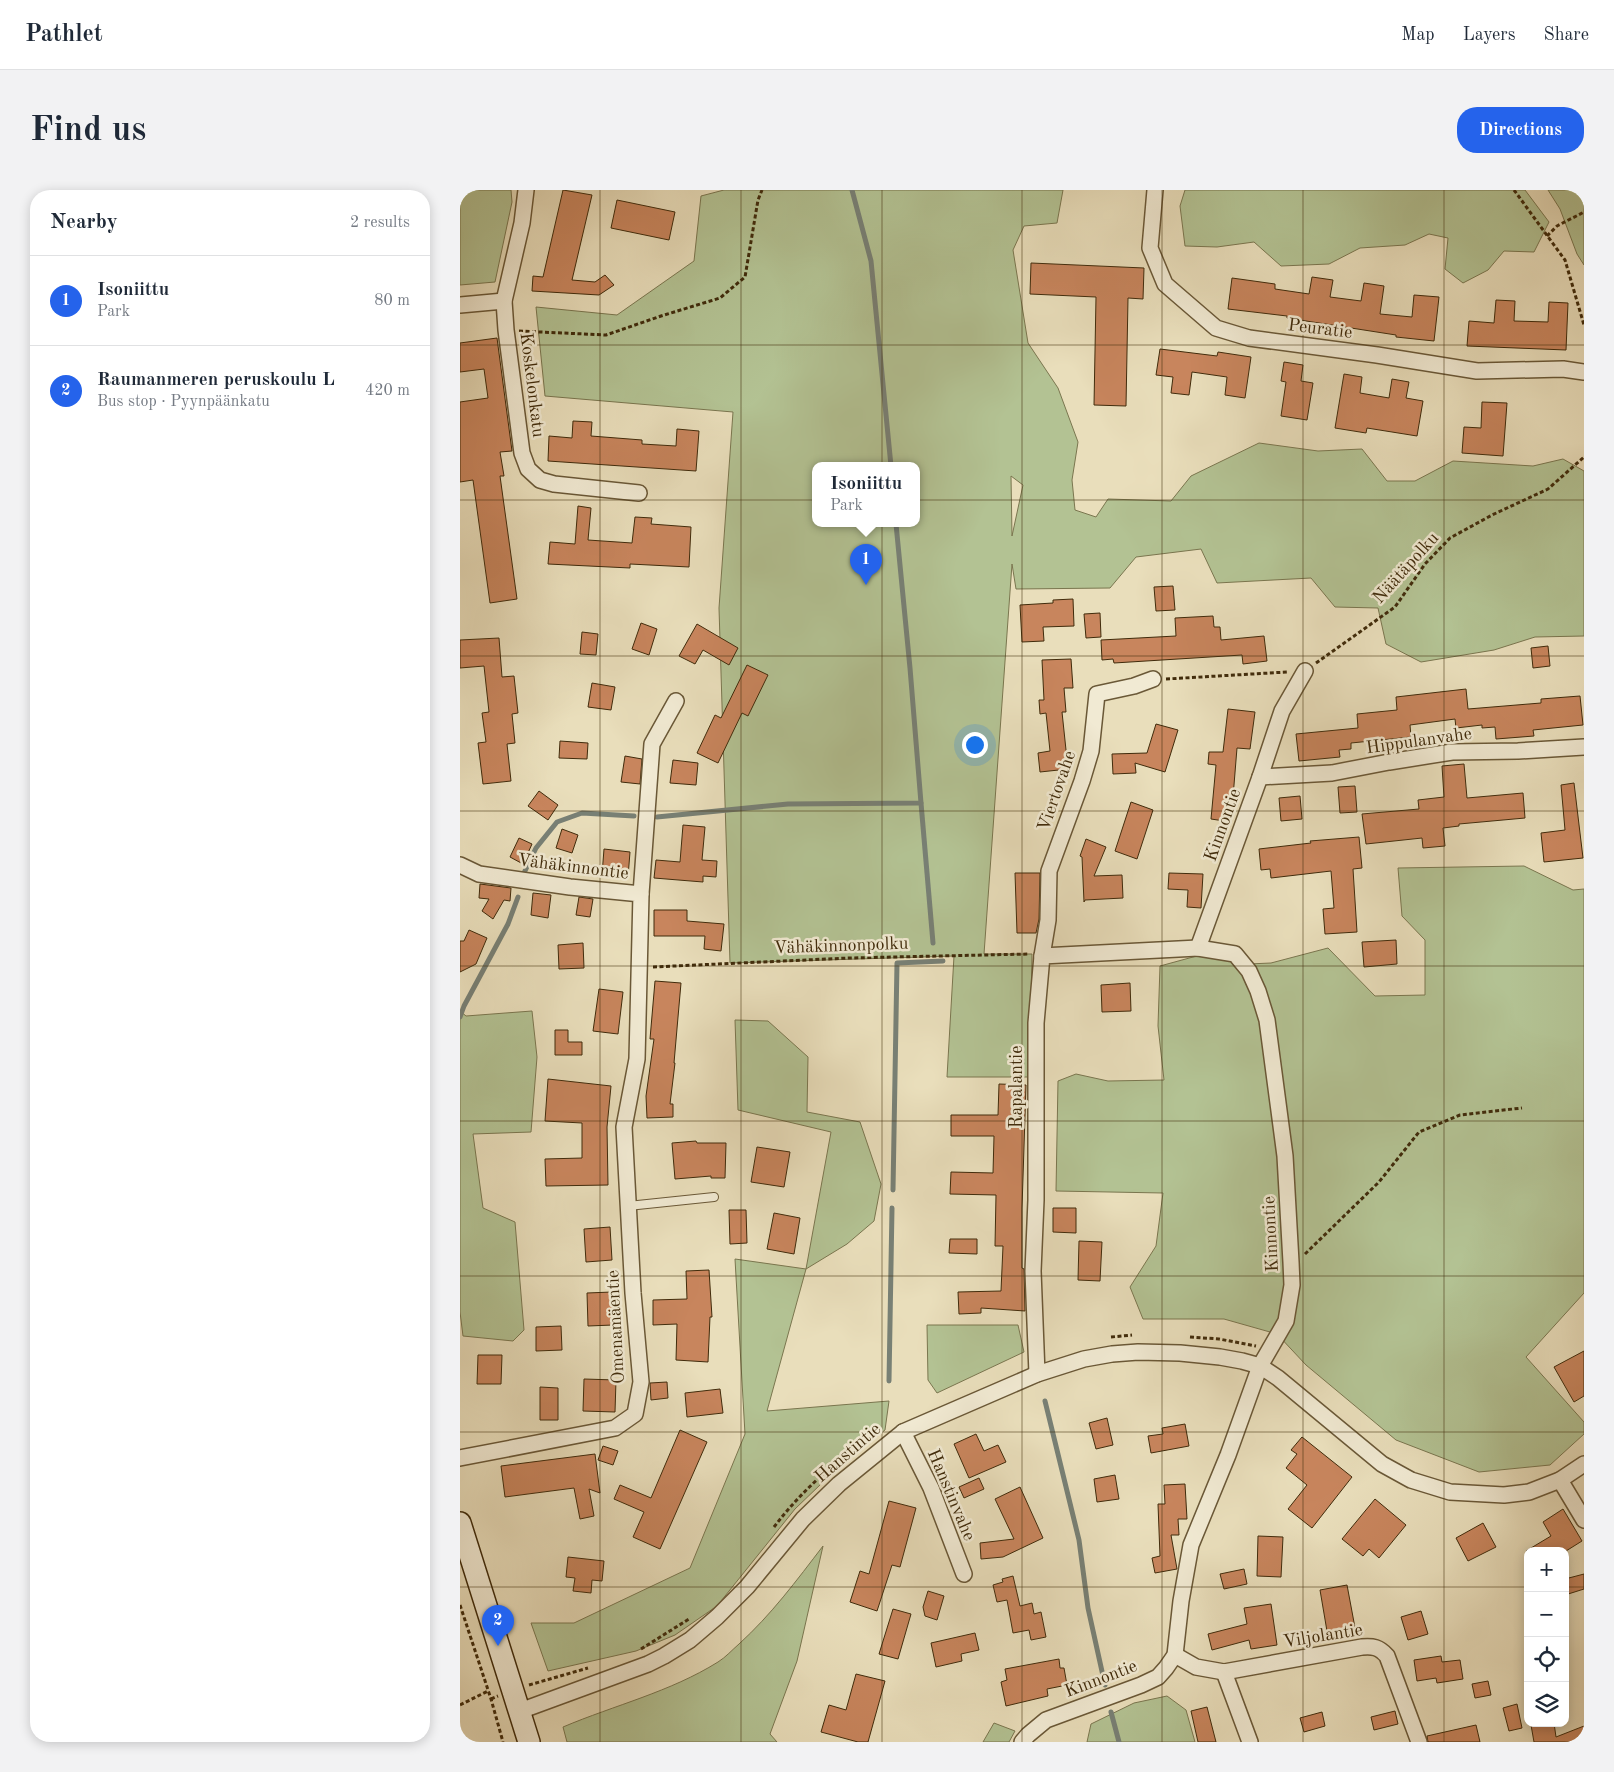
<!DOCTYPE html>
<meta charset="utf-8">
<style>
:root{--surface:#fff;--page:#f2f2f3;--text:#1f2937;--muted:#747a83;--line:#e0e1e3;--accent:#2563eb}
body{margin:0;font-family:"Old Standard TT",serif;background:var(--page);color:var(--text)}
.controls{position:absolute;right:15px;bottom:15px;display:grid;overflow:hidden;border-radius:10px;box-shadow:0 2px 12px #0003}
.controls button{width:45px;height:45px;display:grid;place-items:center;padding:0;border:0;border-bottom:1px solid var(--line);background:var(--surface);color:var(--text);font:25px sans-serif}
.you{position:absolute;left:514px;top:554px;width:18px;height:18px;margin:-12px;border:4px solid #fff;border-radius:50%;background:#1a73e8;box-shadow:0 0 0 8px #1a73e833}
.badge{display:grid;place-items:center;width:32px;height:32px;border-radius:50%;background:var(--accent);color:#fff;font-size:16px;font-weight:700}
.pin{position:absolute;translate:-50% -41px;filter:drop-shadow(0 1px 2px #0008)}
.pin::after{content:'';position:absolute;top:26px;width:18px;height:15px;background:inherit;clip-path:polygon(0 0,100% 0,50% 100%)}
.popup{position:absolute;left:352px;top:272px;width:108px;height:65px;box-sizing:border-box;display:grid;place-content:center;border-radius:10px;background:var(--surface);filter:drop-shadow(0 1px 4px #0005);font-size:16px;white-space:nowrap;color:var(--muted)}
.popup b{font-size:19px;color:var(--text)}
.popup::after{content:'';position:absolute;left:50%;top:100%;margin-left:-10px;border:10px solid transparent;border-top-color:var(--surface)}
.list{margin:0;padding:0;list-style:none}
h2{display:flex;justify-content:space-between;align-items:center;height:65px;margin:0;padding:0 20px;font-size:21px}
h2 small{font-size:16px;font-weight:400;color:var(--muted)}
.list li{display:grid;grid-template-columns:32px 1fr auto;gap:15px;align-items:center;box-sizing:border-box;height:90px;padding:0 20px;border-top:1px solid var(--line)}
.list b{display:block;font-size:19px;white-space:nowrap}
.list p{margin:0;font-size:16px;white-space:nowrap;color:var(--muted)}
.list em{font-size:16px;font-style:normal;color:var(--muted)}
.icon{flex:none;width:28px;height:28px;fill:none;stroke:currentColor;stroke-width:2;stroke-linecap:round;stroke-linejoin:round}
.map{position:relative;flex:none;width:1124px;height:1552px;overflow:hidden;border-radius:20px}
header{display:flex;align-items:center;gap:30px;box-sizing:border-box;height:70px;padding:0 25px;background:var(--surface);border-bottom:1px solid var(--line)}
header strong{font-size:24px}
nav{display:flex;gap:28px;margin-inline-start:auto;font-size:18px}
.intro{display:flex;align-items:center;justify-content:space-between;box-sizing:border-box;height:120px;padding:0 30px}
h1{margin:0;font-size:35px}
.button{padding:12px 22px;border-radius:20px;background:var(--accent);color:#fff;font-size:18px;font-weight:700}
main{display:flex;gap:30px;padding:0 30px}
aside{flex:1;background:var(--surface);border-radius:20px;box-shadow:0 2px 12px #0003}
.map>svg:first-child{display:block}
.green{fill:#b3c293;stroke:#7a764f;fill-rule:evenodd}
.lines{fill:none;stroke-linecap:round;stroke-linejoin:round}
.stream{stroke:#788075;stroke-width:5}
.building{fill:#c8855d;stroke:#402b0b}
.lane-casing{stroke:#6a5837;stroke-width:10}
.street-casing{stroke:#6a5837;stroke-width:18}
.secondary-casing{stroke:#402b0b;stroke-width:24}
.path{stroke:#402b0b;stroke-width:3;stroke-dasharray:4 2.5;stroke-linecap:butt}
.lane{stroke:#f1ead3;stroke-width:8}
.street{stroke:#f1ead3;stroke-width:15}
.secondary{stroke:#f1ead3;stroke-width:21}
.grid{fill:none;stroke:#402b0b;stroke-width:1;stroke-opacity:0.55}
.labels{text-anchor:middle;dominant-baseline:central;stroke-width:5;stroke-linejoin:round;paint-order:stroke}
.street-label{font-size:18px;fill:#402b0b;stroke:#f1ead3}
</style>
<header>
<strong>Pathlet</strong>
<nav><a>Map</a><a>Layers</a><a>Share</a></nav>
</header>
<div class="intro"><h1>Find us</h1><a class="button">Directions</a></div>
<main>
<aside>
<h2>Nearby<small>2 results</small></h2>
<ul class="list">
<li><span class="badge">1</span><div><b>Isoniittu</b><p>Park</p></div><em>80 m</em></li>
<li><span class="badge">2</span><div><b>Raumanmeren peruskoulu L</b><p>Bus stop · Pyynpäänkatu</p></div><em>420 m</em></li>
</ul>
</aside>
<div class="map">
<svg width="1124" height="1552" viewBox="0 0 1124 1552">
<rect width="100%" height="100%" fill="#e9debb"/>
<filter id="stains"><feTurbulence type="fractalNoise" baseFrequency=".004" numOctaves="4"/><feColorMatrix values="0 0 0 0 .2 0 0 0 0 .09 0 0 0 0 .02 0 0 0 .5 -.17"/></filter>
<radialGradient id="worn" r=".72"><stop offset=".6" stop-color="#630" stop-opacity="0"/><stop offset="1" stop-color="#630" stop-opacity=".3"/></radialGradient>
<g class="green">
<path d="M0,0H51L52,12L35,92L0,95Z"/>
<path d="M264,0H603L597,33L564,36L553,60L568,153L598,198L618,252L612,290L615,320L636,327L648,309L711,311L731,286L799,253L858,261L902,259L927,291H955L993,271L1073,276L1103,269L1124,281V446L1075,447L1034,460L961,472L926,454L918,418L875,417L851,388L757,393L741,359L676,367L650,398L556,399L552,374L524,764H572L570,887H487L494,766L270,773L259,418L273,222L85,206L76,117L157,125L234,71L241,6ZM356,276H456V334H356ZM551,286L563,295L552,346Z"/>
<path d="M725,0H1065L1089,32L1074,62L1044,61L1028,80L1003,93L985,79L988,48L969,44L945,55L900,58L869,74L821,76L794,52L757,57L725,56L720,16Z"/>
<path d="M1088,0H1124V75L1117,64L1100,19Z"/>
<path d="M1064,676L1113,700L1124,699V1103L1066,1167L1124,1232V1244L1090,1275L1019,1282L936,1250L846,1175L817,1144L764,1129H683L670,1097L696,1056L703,1003L596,1001L598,891L616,884L648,891L704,890L698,836L700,776L755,761L788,774L811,773L868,758L915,806L965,805V750L942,726L938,678Z"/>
<path d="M0,821L6,826L72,821L77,867L71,942L13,944L23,1018L55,1032L64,1140L53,1151L3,1146L0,1122Z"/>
<path d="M275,830L308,831L348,867L347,922L400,932L421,994L414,1031L387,1054L346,1079L307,1221L429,1211L425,1240L387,1269L335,1319L257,1416L215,1445L176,1461L88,1481L71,1433H114L230,1378L285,1244L275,1069L346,1079L371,942L278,920Z"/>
<path d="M467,1135H558L564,1162L477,1203L468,1190Z"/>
<path d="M363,1356L337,1471L310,1544L317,1552H107L103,1537C155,1515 210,1502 258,1472C266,1467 272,1460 279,1454C311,1425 337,1390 363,1356Z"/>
<path d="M707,1506L726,1520L735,1552H627L631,1534L674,1513Z"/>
<path d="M534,1533L555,1541L549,1552H523Z"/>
</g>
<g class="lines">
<g class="stream">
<path d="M392,0L411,71L431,276"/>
<path d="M461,613L473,753"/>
<path d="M197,627L328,614L461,613L450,478L436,334"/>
<path d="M63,685L76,658L97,632L122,623L174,626"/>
<path d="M0,827L4,816L48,734L58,707"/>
<path d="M433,1000L437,773L483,771"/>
<path d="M429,1191L432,1018"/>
<path d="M585,1211L619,1350L628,1418L645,1495"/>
<path d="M651,1522L659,1552"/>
</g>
</g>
<g class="building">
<path d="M103,0L132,5L112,90L135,92L145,85L154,95L139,105L72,101L73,86L83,87Z"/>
<path d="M157,10L215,22L209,50L151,38Z"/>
<path d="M571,73L684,78L683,109L668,108L666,216L634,215L636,107L570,104Z"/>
<path d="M852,87L873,90L870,107L901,111L904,93L924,96L920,124L952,127L954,105L979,107L974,151L936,147V145L827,128V126L768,119L772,88L815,94V99L849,104Z"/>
<path d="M1036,110L1055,111L1054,131L1088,132L1089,112L1108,113L1106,160L1007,156L1009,131L1034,133Z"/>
<path d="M37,148L52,261L40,262L44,286H40L57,409L30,413L13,290L0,292V212L28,208L24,179L0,182V153Z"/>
<path d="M700,159L757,166L758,162L791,167L785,208L765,205L767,187L732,182L729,205L711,203L713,187L696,185Z"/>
<path d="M824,172L843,175L841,191L853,193L847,230L821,226L826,192L821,191Z"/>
<path d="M884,184L902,187L900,203L929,208L932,189L949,192L946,208L963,211L957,246L907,238L906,243L875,238Z"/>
<path d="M1022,212L1047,213L1043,266L1002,263L1004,237L1021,238Z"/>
<path d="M113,231L132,232L131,246L182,250V254L216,256L217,239L239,241L236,281L88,271L89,246L112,248Z"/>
<path d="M118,316L131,318L128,350L172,353L175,327L192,328L191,334L231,337L229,377L170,374V378L88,374L90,352L115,354Z"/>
<path d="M713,396L715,420L696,421L694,397Z"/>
<path d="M613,409L614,436L583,437L584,451L562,452L560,415L593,413V410Z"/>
<path d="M640,423L641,447L626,448L624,424Z"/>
<path d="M753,426L754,437H760L761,450L804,446L807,471L783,474L782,465L654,473L653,469L642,470L641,450L716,446L715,428Z"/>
<path d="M181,433L197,439L189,465L172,459Z"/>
<path d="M237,434L278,458L269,475L243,460L235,474L219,466Z"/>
<path d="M122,442L138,444L136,465L120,464Z"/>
<path d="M39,448L42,487L54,486L58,523L52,524L55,553L47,554L51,591L23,594L18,553L26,552L22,523L29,522L24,476L0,478V450Z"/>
<path d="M1088,456L1090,476L1073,478L1071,458Z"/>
<path d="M611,469L613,498H604L606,522H602L608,579L580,582L578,563L590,561L586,523L580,524L579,510H584L582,470Z"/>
<path d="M287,475L308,485L288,526L282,523L258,573L237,563L255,525L261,528Z"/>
<path d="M132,493L155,497L151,520L128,517Z"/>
<path d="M1006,499L1008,519L1081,513V509L1120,506L1123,535L1073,540L1074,546L1036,549L1035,537L1022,538V535L996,538L995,529L950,535L951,547L891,553V559L879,560L880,567L839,571L836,544L898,538L897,524L937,520L936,507Z"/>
<path d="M768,519L795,522L790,559L777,558L771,632L751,629L756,575L748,574L749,562H763Z"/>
<path d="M696,534L718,540L705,582L675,573L676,583L653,584L652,564L687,563Z"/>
<path d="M100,551L128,553L127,569L99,568Z"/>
<path d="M165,566L182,569L180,594L161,592Z"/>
<path d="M213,570L238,573L236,595L210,593Z"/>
<path d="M1004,574L1007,608L1063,603L1065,628L999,634V636L983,638L985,656L963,658L962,648L906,654L902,624L959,619L958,610L984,607L982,576Z"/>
<path d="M1114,593L1123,668L1084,672L1081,643L1105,640L1101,595Z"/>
<path d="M895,596L897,622L880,623L878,597Z"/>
<path d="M79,601L98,615L88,630L68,616Z"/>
<path d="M840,606L842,629L821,631L819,608Z"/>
<path d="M671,612L693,620L677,669L655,661Z"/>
<path d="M223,635L245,637L242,670L257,671L256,687L243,686V692L194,688L196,670L220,672Z"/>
<path d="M102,639L118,645L112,663L96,658Z"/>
<path d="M899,647L902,678L893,679L897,742L865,744L863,719L874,718L871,681L811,688L810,679L801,680L799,659L851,653L850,651Z"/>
<path d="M59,648L72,654L63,674L50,667Z"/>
<path d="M626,649L646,657L634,686L662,685L663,708L625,710L624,712L622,667L620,666Z"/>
<path d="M144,659L170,662L168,687L142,685Z"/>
<path d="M555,683H580L579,729L576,743H557Z"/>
<path d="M709,683L743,684L741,718L727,717L728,700L708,699Z"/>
<path d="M20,694L51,698L50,711L44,710L33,729L22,721L29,709L19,708Z"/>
<path d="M73,703L91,705L88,728L71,725Z"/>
<path d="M119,707L133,709L130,727L116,725Z"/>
<path d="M194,720H227V731L264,734L261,761L244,759L245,746H194Z"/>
<path d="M9,740L27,748L16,774L0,782V751H4Z"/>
<path d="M936,750L937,774L904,777L902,752Z"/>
<path d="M123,753L124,778L99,779L98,755Z"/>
<path d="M195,791L221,793L214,873H215L210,914H213V927L187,928L186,906L194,849H190Z"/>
<path d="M670,793L671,821L642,822L641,795Z"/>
<path d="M139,799L163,802L158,844L133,841Z"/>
<path d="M95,840H108V852H122V865H95Z"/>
<path d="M88,889L151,896L147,937L148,995L86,996L85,969L122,968V933L85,931Z"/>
<path d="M539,894L566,895L562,1018V1078L564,1079L565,1121L521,1118V1123L499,1124L498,1102L541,1101L543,1056H535L536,1005L490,1004L491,982L533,983L534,946H491V925H538Z"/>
<path d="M236,951L237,953H266L265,988H251V986L215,989L212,953Z"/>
<path d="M297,957L330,962L324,997L291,992Z"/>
<path d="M593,1018H616V1043L593,1042Z"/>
<path d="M269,1020H286L287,1053L270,1054Z"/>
<path d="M314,1023L340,1028L334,1064L307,1059Z"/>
<path d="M150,1037L152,1070L126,1072L124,1039Z"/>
<path d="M490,1049H517V1064L489,1063Z"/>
<path d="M619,1051L642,1052L640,1091L618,1090Z"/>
<path d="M249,1080L252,1127H250L248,1172L216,1170L217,1134L193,1135V1110L227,1109L226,1081Z"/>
<path d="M152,1102L153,1135L128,1136L127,1103Z"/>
<path d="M101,1136L102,1160L76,1161V1137Z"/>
<path d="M1124,1161V1206L1114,1212L1094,1177Z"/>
<path d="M18,1165H42L41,1194H17Z"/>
<path d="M124,1189L156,1190L155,1222L123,1221Z"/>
<path d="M207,1192L208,1208L191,1210L190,1193Z"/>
<path d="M80,1197L98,1198V1230H80Z"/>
<path d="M260,1199L263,1223L227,1227L225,1203Z"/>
<path d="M647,1228L653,1255L636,1259L629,1233Z"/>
<path d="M725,1234L729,1256L691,1263L688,1246L703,1244L702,1238Z"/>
<path d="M220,1240L247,1252L200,1359L173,1347L184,1322L154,1309L160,1295L191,1308Z"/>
<path d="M516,1244L524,1261L538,1255L546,1272L509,1288L494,1254Z"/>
<path d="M842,1247L892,1287L852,1338L828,1319L847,1295L826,1278L837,1264L831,1260Z"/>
<path d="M143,1256L158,1261L153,1275L138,1270Z"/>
<path d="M135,1264L140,1303L129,1299L134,1326L120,1329L114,1298L45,1307L41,1276Z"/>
<path d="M655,1285L659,1309L637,1312L634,1289Z"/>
<path d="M519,1288L524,1299L504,1308L499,1297Z"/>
<path d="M725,1294L727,1329H718L719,1345H711L717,1379L695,1383L692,1368L700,1366L698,1314H705L704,1295Z"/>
<path d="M560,1297L583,1348L543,1367L521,1369L520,1353L554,1349L535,1309Z"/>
<path d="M915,1309L946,1335L919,1368L909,1359L903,1366L882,1349Z"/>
<path d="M429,1311L456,1318L440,1377L432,1375L417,1421L390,1412L400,1381L409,1384Z"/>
<path d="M1103,1319L1122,1351L1106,1361H1066L1091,1346L1083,1332Z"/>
<path d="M1023,1333L1036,1357L1008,1371L996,1348Z"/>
<path d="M798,1346L823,1347L821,1387L797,1386Z"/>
<path d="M108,1367L144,1371L142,1391L132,1390L131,1403L113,1401L115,1388L106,1387Z"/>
<path d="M784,1379L787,1394L764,1399L760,1384Z"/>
<path d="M1124,1384V1399L1105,1405V1389Z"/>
<path d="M553,1386L560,1416L572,1413L574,1424L581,1422L586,1447L571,1450L569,1440L553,1443L547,1410L537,1412L533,1395L543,1392L542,1389Z"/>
<path d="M887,1395L896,1443L868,1447L860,1400Z"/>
<path d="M468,1401L484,1406L477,1430L465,1426L463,1417Z"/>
<path d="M811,1414L817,1455L791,1459L789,1450L752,1460L748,1444L787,1434L784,1418Z"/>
<path d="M433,1419L451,1424L438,1469L419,1464Z"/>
<path d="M961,1421L968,1444L948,1450L941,1427Z"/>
<path d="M515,1443L519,1460L501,1464L502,1471L476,1477L471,1453Z"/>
<path d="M981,1466L982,1472L1000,1470L1003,1489L977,1493L976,1488L957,1491L954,1470Z"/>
<path d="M599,1469L600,1478H604L607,1495L587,1499L588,1506L546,1516L541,1492L547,1490L545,1479Z"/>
<path d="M396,1484L425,1491L408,1552H398L361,1542L369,1515L386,1520Z"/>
<path d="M1028,1491L1031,1505L1015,1508L1012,1494Z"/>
<path d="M1057,1514L1062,1538L1049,1541L1043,1518Z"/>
<path d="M747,1517L756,1552H738L731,1521Z"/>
<path d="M935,1521L938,1534L914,1540L911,1527Z"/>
<path d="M862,1522L865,1536L844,1542L840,1528Z"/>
<path d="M1081,1533H1094L1096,1547L1124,1536V1552H1074L1071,1535Z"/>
<path d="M1016,1535L1020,1552H968L967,1546Z"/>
</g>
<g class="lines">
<defs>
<path id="lane" d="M168,1016L254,1007"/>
<g id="street">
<path d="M66,0L62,33L44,111L46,140L62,263L68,279L80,290L94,294L179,303"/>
<path d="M695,0L690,58L705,94L756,138L789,148L917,165L1017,181L1103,179L1124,182"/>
<path d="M0,115L44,111"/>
<path d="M800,587L872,583L929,572L992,562L1058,561L1124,557"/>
<path d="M0,675L19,684L110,697L181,704L177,869L164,937L173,1103L181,1192L175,1224L155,1238L0,1268"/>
<path d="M181,704L192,554L216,511"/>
<path d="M582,766L588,730L589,681L622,591L631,561L637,504L674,496L693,489"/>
<path d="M577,1184L573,1081L576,1010V833L582,766L738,758"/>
<path d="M443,1242L471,1298L504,1384"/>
<path d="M1100,1290L1124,1330"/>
<path d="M715,1465L736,1477L764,1482L902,1457C913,1456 919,1457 927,1466L959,1552"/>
<path d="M764,1482L790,1552"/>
<path d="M60,1521L188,1474L204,1466L230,1450L257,1427L287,1397L343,1329L379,1294L443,1242L577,1184L624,1169L652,1164L678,1162L720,1163L760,1167L782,1171L800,1176L818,1188L922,1274L951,1290L990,1302L1044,1305L1069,1302L1100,1290L1124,1274"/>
<path d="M562,1552L568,1545L586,1530L681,1495L698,1487L706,1478L715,1465L721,1411L731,1355L768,1265L800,1176L826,1131L832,1095L831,1072L825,966L807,830L798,801L789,781L775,764L738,758L800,587L822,521L845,481"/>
</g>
<path id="secondary" d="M0,1333L69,1552"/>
</defs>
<use href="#lane" class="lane-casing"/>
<use href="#street" class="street-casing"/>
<use href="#secondary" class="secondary-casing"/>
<g class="path">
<path d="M1054,0L1105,70L1124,135"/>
<path d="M1087,46L1097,36L1124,22"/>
<path d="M59,141L146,145L201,126L260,108L285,87L298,10L302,0"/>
<path d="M856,473L935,417L965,374L990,348L1032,325L1088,299L1124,267"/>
<path d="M706,489L827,482"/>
<path d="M193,777L389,768L569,764"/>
<path d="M845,1064L919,992L959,942L1000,925L1062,918"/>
<path d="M651,1147L672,1145"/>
<path d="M730,1147L759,1149L796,1156"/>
<path d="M314,1337C342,1300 377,1270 415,1243"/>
<path d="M0,1415L31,1509L43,1552"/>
<path d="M181,1459L229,1429"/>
<path d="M69,1495L128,1478"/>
<path d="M31,1509L38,1506"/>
<path d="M0,1515L28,1501"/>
</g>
<use href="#lane" class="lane"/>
<use href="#street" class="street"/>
<use href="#secondary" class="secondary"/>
</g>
<path class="grid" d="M140,0V1552M281,0V1552M422,0V1552M562,0V1552M702,0V1552M843,0V1552M984,0V1552M0,155H1124M0,310H1124M0,466H1124M0,621H1124M0,776H1124M0,931H1124M0,1086H1124M0,1242H1124M0,1397H1068M1105,1397H1124"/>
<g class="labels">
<g class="street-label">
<text transform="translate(860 139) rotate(7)">Peuratie</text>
<text transform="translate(72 195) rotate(83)">Koskelonkatu</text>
<text transform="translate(946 378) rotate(-48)">Näätäpolku</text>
<text transform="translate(959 551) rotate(-8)">Hippulanvahe</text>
<text transform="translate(597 601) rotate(-71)">Viertovahe</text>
<text transform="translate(763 635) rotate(-70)">Kinnontie</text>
<text transform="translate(113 677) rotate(7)">Vähäkinnontie</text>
<text transform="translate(381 756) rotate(-2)">Vähäkinnonpolku</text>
<text transform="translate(557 897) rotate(-90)">Rapalantie</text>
<text transform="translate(811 1044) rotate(-93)">Kinnontie</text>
<text transform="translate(156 1137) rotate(-93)">Omenamäentie</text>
<text transform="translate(388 1263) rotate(-41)">Hanstintie</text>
<text transform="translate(491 1305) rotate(67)">Hanstinvahe</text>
<text transform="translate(863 1446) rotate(-9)">Viljolantie</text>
<text transform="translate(641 1489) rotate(-21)">Kinnontie</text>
</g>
</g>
<rect width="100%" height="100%" filter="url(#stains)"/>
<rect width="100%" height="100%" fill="url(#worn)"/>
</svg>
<div class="controls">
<button>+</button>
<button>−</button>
<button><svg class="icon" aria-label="locate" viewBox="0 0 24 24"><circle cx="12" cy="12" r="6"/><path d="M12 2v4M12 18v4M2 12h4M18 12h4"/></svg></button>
<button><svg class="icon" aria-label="layers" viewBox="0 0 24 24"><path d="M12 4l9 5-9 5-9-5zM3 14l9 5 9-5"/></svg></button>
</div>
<div class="you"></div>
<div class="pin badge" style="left:406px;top:395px">1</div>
<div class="popup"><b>Isoniittu</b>Park</div>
<div class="pin badge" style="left:38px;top:1456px">2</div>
</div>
</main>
